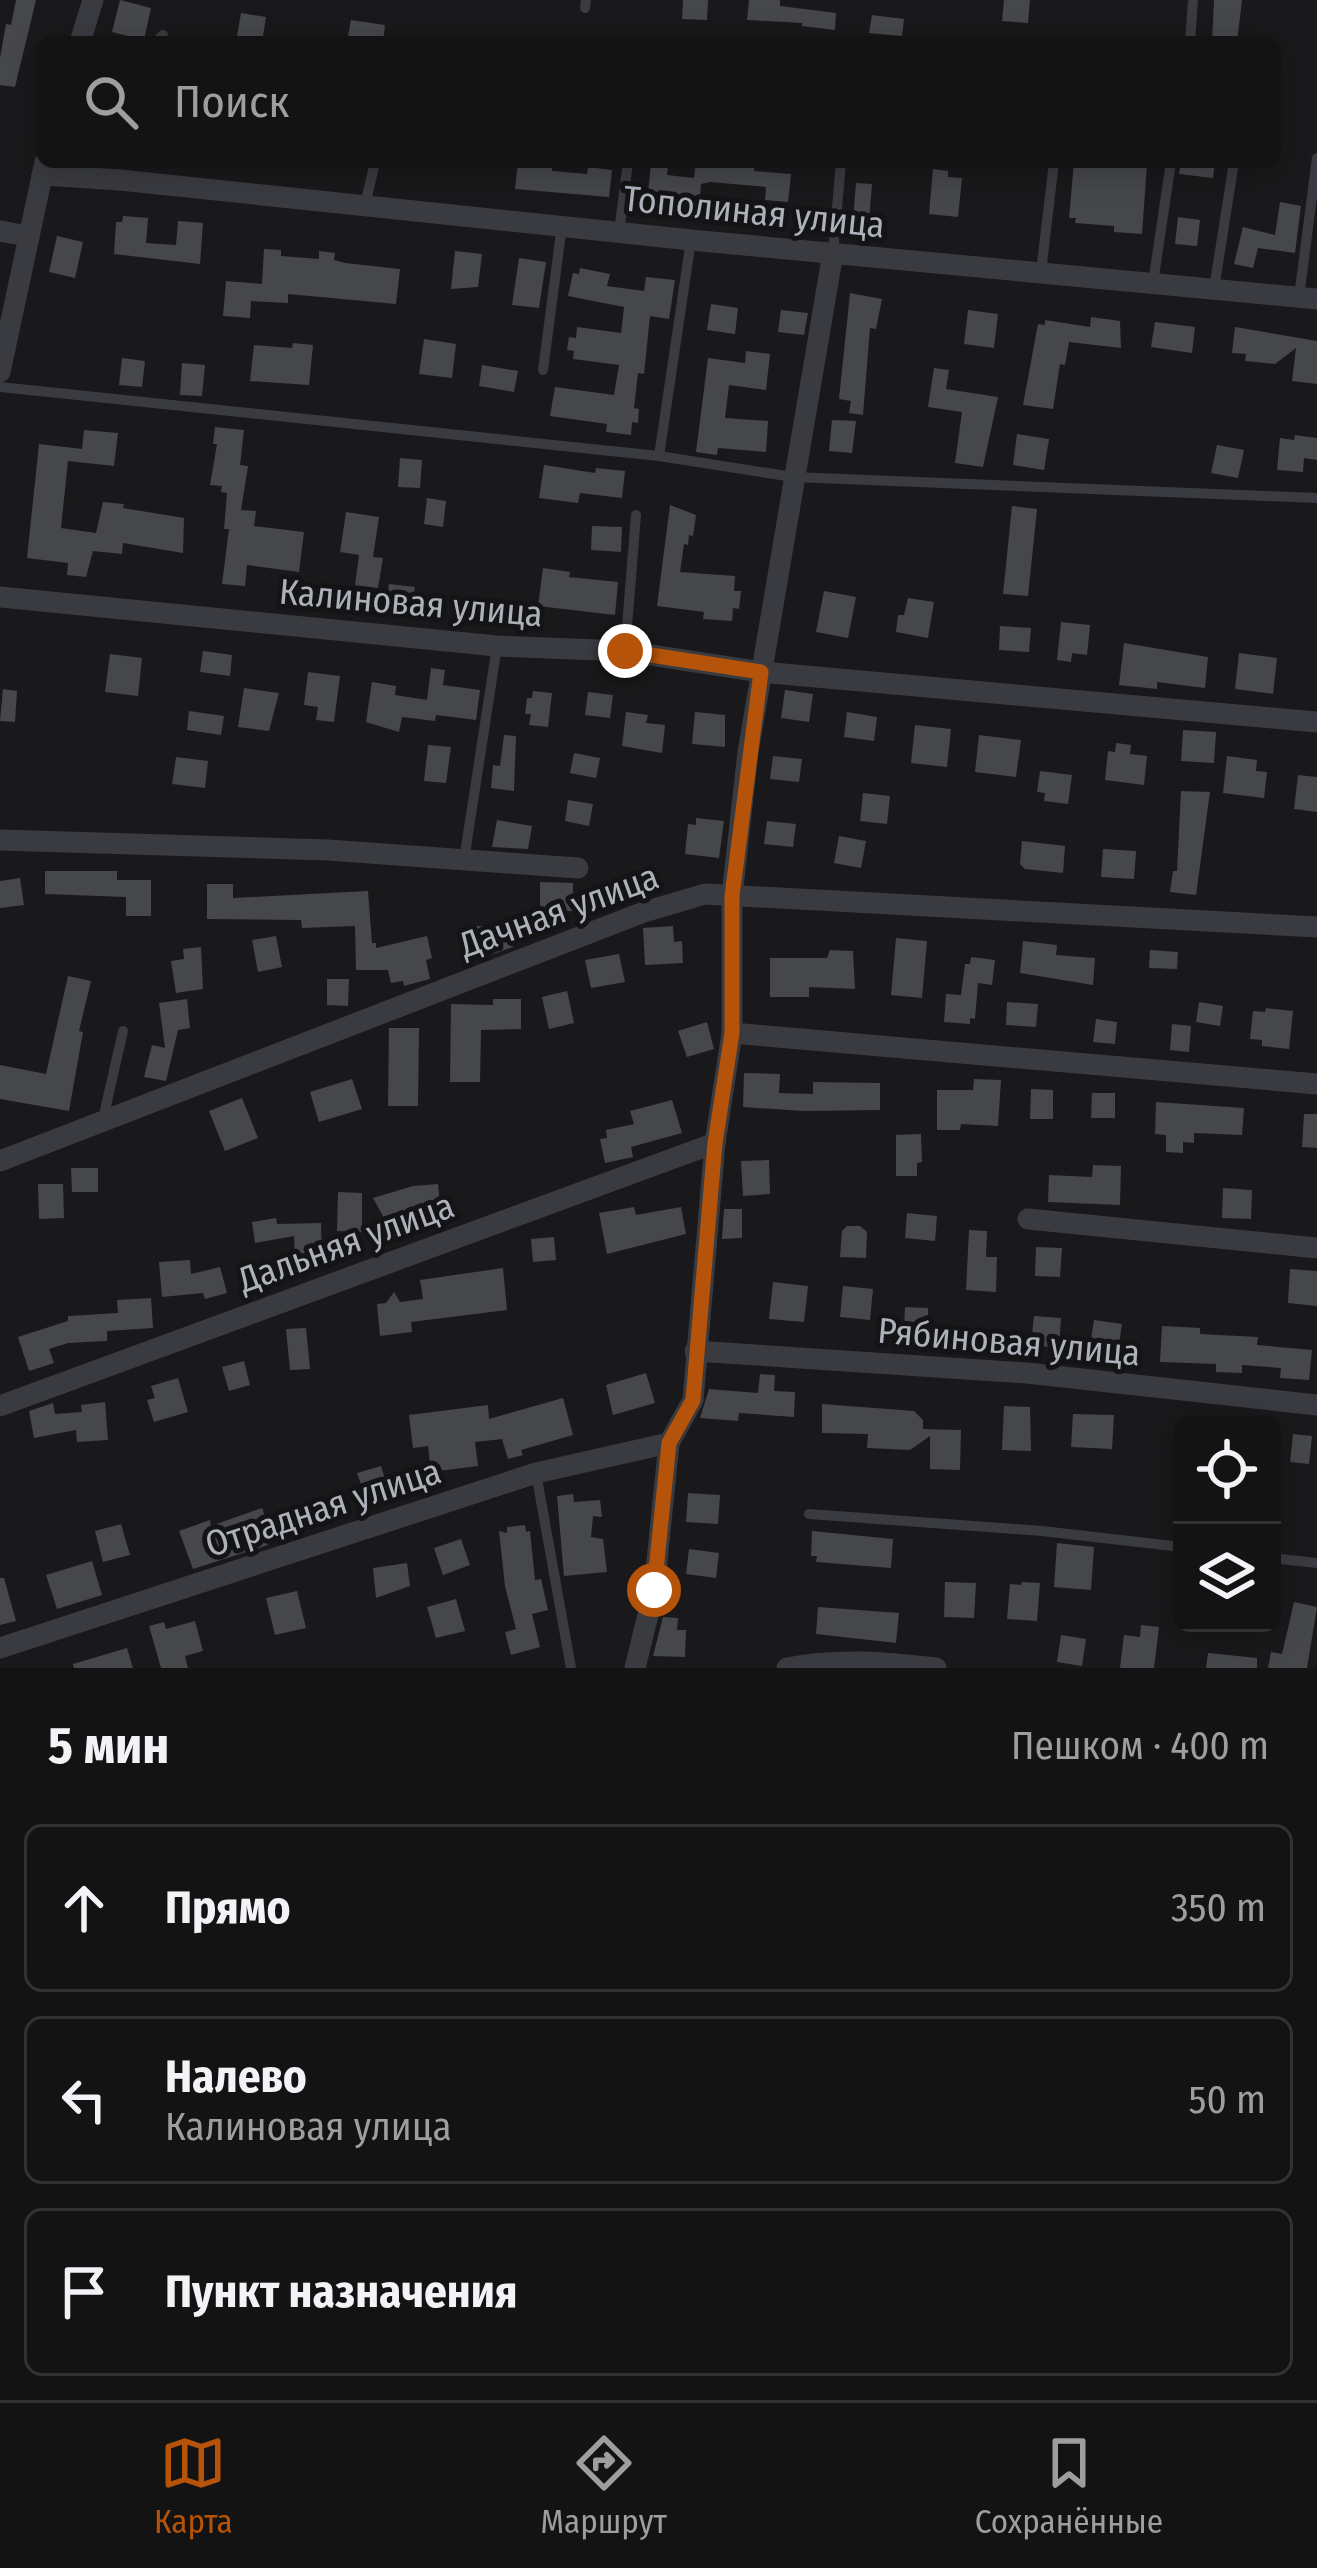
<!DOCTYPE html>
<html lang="ru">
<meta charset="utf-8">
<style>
:root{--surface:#131314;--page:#202022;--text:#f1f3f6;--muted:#9d9ea0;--line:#323234;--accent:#b45309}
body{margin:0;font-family:"Fira Sans Condensed",sans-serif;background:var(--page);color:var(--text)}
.controls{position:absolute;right:36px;bottom:36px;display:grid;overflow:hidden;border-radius:18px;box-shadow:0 6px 30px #0003}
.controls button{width:108px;height:108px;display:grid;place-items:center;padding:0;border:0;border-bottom:3px solid var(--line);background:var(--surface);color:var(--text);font:60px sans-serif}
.stop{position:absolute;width:36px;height:36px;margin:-27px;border:9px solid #b45309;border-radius:50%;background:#fff}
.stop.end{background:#b45309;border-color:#fff;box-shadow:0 3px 12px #0008}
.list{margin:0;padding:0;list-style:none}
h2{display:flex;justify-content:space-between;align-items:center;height:156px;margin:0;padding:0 48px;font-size:51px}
h2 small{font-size:39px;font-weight:400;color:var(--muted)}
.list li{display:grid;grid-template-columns:78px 1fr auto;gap:36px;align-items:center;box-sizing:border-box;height:168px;margin:0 24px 24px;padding:0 24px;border:3px solid var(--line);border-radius:18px}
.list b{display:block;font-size:45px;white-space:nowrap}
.list p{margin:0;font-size:39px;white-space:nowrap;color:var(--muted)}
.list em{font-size:39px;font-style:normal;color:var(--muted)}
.icon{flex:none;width:66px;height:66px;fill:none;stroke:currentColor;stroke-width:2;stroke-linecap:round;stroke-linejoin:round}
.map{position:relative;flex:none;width:1317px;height:1668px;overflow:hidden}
.search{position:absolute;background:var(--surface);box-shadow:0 6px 30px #0003;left:36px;right:36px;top:36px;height:132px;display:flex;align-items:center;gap:30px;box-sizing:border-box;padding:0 42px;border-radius:18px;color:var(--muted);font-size:45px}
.sheet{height:732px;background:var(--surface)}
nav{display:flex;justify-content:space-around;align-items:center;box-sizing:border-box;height:168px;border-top:3px solid var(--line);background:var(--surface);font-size:33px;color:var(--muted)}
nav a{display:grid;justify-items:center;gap:6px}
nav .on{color:var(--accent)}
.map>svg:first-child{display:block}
.building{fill:#46474b}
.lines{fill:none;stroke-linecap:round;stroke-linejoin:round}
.service{stroke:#3a3b40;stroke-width:10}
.minor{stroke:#3a3b40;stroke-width:21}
.route{stroke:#b45309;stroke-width:15}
.labels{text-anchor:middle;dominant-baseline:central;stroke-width:10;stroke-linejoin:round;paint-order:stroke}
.street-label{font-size:36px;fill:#acb1ba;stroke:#141416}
</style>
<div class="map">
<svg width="1317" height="1668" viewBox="0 0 1317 1668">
<rect width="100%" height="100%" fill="#19191b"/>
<g class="building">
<path d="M16,0H36L15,87L0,85V58L6,24L11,25Z"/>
<path d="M120,0L151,8L144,40L112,32Z"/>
<path d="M683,0H708L707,20L682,19Z"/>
<path d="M749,0H780V6L836,13L835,30L802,26V23L747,20Z"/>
<path d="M1004,0H1030L1028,23L1002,21Z"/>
<path d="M1214,0H1242L1237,42H1212Z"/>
<path d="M241,13L266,17L262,42H236Z"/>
<path d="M872,15L904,19L902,36L869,33Z"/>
<path d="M351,20L385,25L383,42H347Z"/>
<path d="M518,162H552V171L587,174L588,167L612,170L609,197L515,189Z"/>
<path d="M696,162H755L754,171L791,174L788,202L765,200L766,187L710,182L701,184L700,196L648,192L651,165L668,166L667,175L694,178Z"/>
<path d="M1074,162L1147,164L1142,234L1114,232V226L1075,223L1076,218H1069Z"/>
<path d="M1181,162H1215L1213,178L1179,174Z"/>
<path d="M933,169L948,171V177L962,178L958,217L929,214Z"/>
<path d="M856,183L872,184L869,220L853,219Z"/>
<path d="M1280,202L1301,206L1295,253L1258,248L1253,268L1234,264L1243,227L1275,235Z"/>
<path d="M123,216L148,218L146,243L176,245L178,221L203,223L200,264L114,254L116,222H122Z"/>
<path d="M1178,217L1200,220L1197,246L1175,244Z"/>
<path d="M57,236L83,242L75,278L49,272Z"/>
<path d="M264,249L281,250V256L319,259V251L335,253L334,260L345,263L400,269L396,304L288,294V303L251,301L250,318L223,316L226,281L262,284Z"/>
<path d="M455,251L482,254L478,287L451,289Z"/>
<path d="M519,258L546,262L539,308L512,305Z"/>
<path d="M580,268L610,274L607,286L644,291L646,277L675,280L669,319L650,316L644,374L638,373L634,408L639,409L638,423L632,422L631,435L606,432L607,424L550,416L555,387L614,395L619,365L573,359L574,351L567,350L569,337L576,338L577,327L621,333L624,307L568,296L573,273L579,274Z"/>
<path d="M850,293L882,299L876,329L870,328L863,415L849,413L851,401L839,399Z"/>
<path d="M711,304L738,308L735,334L707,330Z"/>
<path d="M781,310L808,313L804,335L778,332Z"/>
<path d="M968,310L998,314L994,348L964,344Z"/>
<path d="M1091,317L1120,321L1121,348L1069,342L1065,365L1060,364L1053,409L1023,405L1038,324L1045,325V320L1090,327Z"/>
<path d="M1155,322L1195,327L1192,353L1151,347Z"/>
<path d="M1235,327L1317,341V384L1292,381L1296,348L1275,364L1245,361L1246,354L1232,353Z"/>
<path d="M424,339L456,344L452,378L419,374Z"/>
<path d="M293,343L313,345L309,385L250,381L254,345L292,348Z"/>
<path d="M746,351L770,354L766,390L729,385L725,418L768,421L766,452L718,448L717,455L696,452L708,358L745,363Z"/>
<path d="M122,358L145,361L142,387L119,385Z"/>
<path d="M182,363L205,365L202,396L180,395Z"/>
<path d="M482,365L518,371L514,392L479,386Z"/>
<path d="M934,368L949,370L946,389L998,397L983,467L955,463L962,412L928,407Z"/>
<path d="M832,420L856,421L852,453L829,451Z"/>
<path d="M215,427L244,430L240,465L248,466L241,510L256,511L254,526L304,532L299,572L247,565L245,586L222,584L229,529H224L227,493L221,492L222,486L210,485L217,444H213Z"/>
<path d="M84,430L118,433L114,466L68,461L61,528L96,533L103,502L124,504L123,508L184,518L183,553L123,543L122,554L93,551L86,577L67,575L68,563L27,558L39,444L82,449Z"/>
<path d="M1017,434L1049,439L1044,470L1013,465Z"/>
<path d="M1295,435L1317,438V460L1304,458L1303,472L1277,470L1280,438L1294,440Z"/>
<path d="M1217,445L1244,450L1238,478L1211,473Z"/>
<path d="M400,458L422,460L420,488L398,487Z"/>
<path d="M544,465L595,473L596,468L625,471L622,498L580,493L578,503L539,498Z"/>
<path d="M427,498L446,501L443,527L424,524Z"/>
<path d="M670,505L696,515L693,536L689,535L688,545L684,544L680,572L735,576L734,591H741L739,609L733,608L732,621L703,619L704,612L657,606Z"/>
<path d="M1012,506L1037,509L1028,596L1003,594Z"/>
<path d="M346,512L379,517L373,557L383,558L378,588L355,585L359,555L340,552Z"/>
<path d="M592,526L622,527L621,552L591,550Z"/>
<path d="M543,568L570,572L569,577L618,582L615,615L538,606Z"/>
<path d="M389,584L415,587L411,615L385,612Z"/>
<path d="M824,591L856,597L848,638L816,632Z"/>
<path d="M908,598L934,602L928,638L896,632L898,615H904Z"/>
<path d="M1061,622L1090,625L1087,655L1072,653L1071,662L1057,660Z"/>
<path d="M1000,626L1031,628L1029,652L999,650Z"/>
<path d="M1124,643L1208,657L1205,688L1157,682V689L1119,685Z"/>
<path d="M203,651L232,655L230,676L200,672Z"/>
<path d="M1239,653L1277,658L1273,694L1235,689Z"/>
<path d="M110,654L142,658L138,696L105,692Z"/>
<path d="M431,668L445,670L443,685L480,690L476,720L436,715L435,721L402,717L399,732L366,722L372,682L396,686L395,695L427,700Z"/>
<path d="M308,672L340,676L334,722L316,720L318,707L304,705Z"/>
<path d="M244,688L279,693L269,731L238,727Z"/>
<path d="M3,689L17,691L15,722L0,721Z"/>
<path d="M785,690L813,694L809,722L781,718Z"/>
<path d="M533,691L552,693L548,727L529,725L531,714H525L527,698H532Z"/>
<path d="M588,692L613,695L610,718L585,715Z"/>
<path d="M189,711L224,716L221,735L187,730Z"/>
<path d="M626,712L648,715L646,723L665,725L662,753L622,746Z"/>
<path d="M695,712L725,715V747L692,744Z"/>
<path d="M847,712L877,717L874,741L844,737Z"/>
<path d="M915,725L951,729L947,767L911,763Z"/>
<path d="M1183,730L1216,732L1214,763L1181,761Z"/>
<path d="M504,735L516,736L514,791L491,788L493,765L500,766Z"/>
<path d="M979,735L1021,740L1016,777L975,772Z"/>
<path d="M1116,743L1131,745L1130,754L1147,756L1144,785L1105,780L1108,751L1115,752Z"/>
<path d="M428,745L451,747L446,783L424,781Z"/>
<path d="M574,753L600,758L596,778L570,773Z"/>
<path d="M773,756L802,759L799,782L770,779Z"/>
<path d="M1227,756L1257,760L1256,771L1267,772L1264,798L1223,793Z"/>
<path d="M176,757L208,761L205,788L172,784Z"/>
<path d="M1040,771L1072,775L1068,804L1044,801L1045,793L1037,792Z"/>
<path d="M1298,775L1317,777V812L1294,809Z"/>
<path d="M1181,791L1210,792L1196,895L1170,892L1173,871H1177Z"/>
<path d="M863,793L890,796L887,824L860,821Z"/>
<path d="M568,800L593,804L589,826L565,821Z"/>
<path d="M696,818L724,821L719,858L685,854L688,824L696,825Z"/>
<path d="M497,820L532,826L528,849L492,847Z"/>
<path d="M767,821L796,824L793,847L764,844Z"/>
<path d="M839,836L866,841L861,868L834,863Z"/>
<path d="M1022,841L1065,846L1063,873L1025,869L1020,864Z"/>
<path d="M1103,849L1136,851L1134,879L1101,877Z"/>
<path d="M45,871H117V880H151V916H126V897L45,894Z"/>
<path d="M20,878L24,905L0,908V881Z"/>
<path d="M540,882L573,883V911H540Z"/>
<path d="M207,884H233V898L368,891L372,943H376V948L427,936L432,958L426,960L430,979L404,986L403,981L391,983L388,970H356L355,926L302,928L301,920L207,919Z"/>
<path d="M473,926H513V947L493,954L473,955Z"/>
<path d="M673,926L674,942L682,941L683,963L645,965L643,928Z"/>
<path d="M276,936L282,967L258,972L252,940Z"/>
<path d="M896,938L927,941L922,998L891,995Z"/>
<path d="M1023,941L1057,945L1056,955L1095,958L1093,985L1020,973Z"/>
<path d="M201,947L203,989L176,993L171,961L184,959L183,949Z"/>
<path d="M830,950L853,951L855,989L809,987V997H770V958H827Z"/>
<path d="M1150,950L1178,952L1177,969L1149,968Z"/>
<path d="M619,954L625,982L591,988L585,960Z"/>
<path d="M971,957L995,960L992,985L978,983L975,1019L970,1018V1024L944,1022L946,994L961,995L965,964H970Z"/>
<path d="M68,976L91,981L79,1031L83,1032L69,1111L0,1099V1065L46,1074Z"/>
<path d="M327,979H349L348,1006L327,1005Z"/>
<path d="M567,991L574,1023L549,1029L542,997Z"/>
<path d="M187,999L190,1028L178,1030L166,1081L144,1077L152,1045L165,1048L159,1003Z"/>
<path d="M493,999H521V1029L481,1030L480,1082H450L451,1004L493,1005Z"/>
<path d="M1007,1002L1038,1004L1036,1027L1006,1025Z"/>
<path d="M1199,1002L1223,1006L1220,1026L1196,1022Z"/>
<path d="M1266,1008L1293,1011L1289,1049L1262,1046V1040L1250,1039L1253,1011L1265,1012Z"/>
<path d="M1096,1019L1117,1022L1115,1044L1093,1042Z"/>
<path d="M707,1022L714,1049L687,1057L678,1031Z"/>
<path d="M1172,1024L1191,1026L1189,1052L1170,1050Z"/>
<path d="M389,1028H419L418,1106H388Z"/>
<path d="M744,1073L780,1074L779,1093L813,1094V1082L880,1083V1110L804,1111L743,1107Z"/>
<path d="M352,1079L362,1109L319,1122L310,1092Z"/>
<path d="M974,1079L1001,1080L998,1126L961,1124L960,1130H937V1090H973Z"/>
<path d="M1031,1089L1053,1090V1119H1030Z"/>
<path d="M1092,1093H1115V1118H1091Z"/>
<path d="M242,1098L258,1138L225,1151L209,1111Z"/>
<path d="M672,1100L682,1133L631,1147L633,1157L605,1163L600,1139L607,1138L606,1130L634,1124L630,1111Z"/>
<path d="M1156,1102L1244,1108L1242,1135L1194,1133V1143L1183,1142V1153L1166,1152V1135L1155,1134Z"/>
<path d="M1304,1114H1317V1148L1302,1147Z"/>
<path d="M921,1134L922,1162L917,1163V1176H896V1135Z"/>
<path d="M769,1160L770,1194L743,1196L741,1161Z"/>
<path d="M1093,1165L1121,1166L1120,1205L1048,1202L1049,1175L1092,1177Z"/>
<path d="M71,1168H98V1192H72Z"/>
<path d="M38,1184H63L64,1218L39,1219Z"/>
<path d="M438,1184L441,1216L418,1218L414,1229L394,1236L373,1198L413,1186Z"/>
<path d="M1223,1188L1252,1190L1251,1219L1222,1218Z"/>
<path d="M338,1192L362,1193V1232L337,1231Z"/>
<path d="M634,1207L636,1215L681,1207L686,1234L607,1254L599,1213Z"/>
<path d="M724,1209H742V1238L722,1239Z"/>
<path d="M907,1213L937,1216L935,1241L905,1238Z"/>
<path d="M276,1218L277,1224L321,1223L322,1261L295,1262L294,1236L255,1243L252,1222Z"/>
<path d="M847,1226H860L867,1232L866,1258L840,1257L842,1231Z"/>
<path d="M969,1230L987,1231L986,1257H997L996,1292L966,1290Z"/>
<path d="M554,1237L556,1260L533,1262L531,1239Z"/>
<path d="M1036,1247L1062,1248L1060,1277L1035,1276Z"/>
<path d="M190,1260L191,1274L220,1267L227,1293L205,1299L203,1293L162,1297L159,1262Z"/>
<path d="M503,1268L507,1310L411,1322L412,1332L380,1336L377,1304L386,1303L394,1292L400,1302L423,1299L420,1280Z"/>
<path d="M1290,1269L1317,1271V1306L1288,1303Z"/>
<path d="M773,1282L808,1286L804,1322L769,1319Z"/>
<path d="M843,1286L873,1289L870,1320L840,1317Z"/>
<path d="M151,1298L153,1328L107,1331V1341L68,1343L49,1349L54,1363L29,1371L18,1337L68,1321V1316L118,1313L117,1300Z"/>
<path d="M905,1307L928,1308V1333H904Z"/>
<path d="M1034,1316L1061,1318L1059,1348L1031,1345Z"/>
<path d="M1094,1320L1122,1324L1117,1357L1089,1353Z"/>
<path d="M1162,1326L1200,1328V1334L1258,1337L1257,1345L1312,1350L1309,1380L1280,1378L1281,1368L1242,1365V1373L1216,1372V1364L1160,1362Z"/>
<path d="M306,1328L310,1369L290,1370L286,1329Z"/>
<path d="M244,1361L250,1385L229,1391L222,1367Z"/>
<path d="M646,1373L655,1403L613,1415L606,1385Z"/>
<path d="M760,1374L775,1375L774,1391L795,1392L794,1417L739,1413L738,1421L700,1418L709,1389L758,1393Z"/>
<path d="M178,1378L188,1412L154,1422L147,1400L155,1398L151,1386Z"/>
<path d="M563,1398L573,1435L521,1450L523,1455L508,1459L502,1439L475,1442L478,1466L431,1472L428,1446L413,1448L409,1415L488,1405L489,1419Z"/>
<path d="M105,1402L108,1440L77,1442L76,1430L34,1438L29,1411L53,1403L55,1414L82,1412L81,1405Z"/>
<path d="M822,1404L914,1411L923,1420V1429L961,1430L960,1470L930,1469V1436L910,1450L867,1448L868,1434L822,1433Z"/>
<path d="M1004,1406L1030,1407L1031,1451L1002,1450Z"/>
<path d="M1073,1414L1114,1415L1112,1449L1071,1447Z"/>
<path d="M1293,1434L1312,1436L1309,1464L1290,1462Z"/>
<path d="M381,1466L385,1479L393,1476L398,1492L389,1495L391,1501L369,1508L357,1473Z"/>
<path d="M688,1493L720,1495L718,1524L686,1522Z"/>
<path d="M573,1494L574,1502L600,1500L602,1517L593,1516L591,1537L603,1539L607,1572L564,1576L557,1496Z"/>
<path d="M262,1508L271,1532L264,1534L268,1545L193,1569L179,1531L210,1520L211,1526Z"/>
<path d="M121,1524L130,1555L103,1562L95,1531Z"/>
<path d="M525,1525L526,1532L530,1531L535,1580L541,1579L548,1610L532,1614L540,1647L511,1655L505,1632L516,1629L505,1586L499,1531L507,1533V1527Z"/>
<path d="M812,1531L893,1539L891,1568L816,1562L817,1556H811Z"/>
<path d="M461,1539L470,1565L443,1575L434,1548Z"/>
<path d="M1057,1543L1094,1547L1091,1590L1054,1587Z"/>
<path d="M689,1549L719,1553L716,1578L686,1574Z"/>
<path d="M92,1561L102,1595L57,1609L46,1575Z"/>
<path d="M407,1563L410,1586L376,1598L373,1568Z"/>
<path d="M0,1578H4L16,1621L0,1625Z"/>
<path d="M945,1582L976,1583L974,1618L944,1617Z"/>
<path d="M1022,1582L1040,1583L1037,1621L1007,1619L1010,1584L1021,1585Z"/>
<path d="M297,1591L306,1628L275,1635L266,1598Z"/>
<path d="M456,1599L465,1631L436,1638L427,1607Z"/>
<path d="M1294,1602L1317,1607L1307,1668H1268L1271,1652L1282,1654Z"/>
<path d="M818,1607L899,1613L896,1643L816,1634Z"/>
<path d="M663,1617L678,1618L677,1630H686L685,1657L653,1656Z"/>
<path d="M195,1621L203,1651L185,1656L188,1668H161L149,1626L164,1622L166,1629Z"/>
<path d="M1141,1625L1159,1627L1154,1668H1120L1124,1635L1140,1637Z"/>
<path d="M1061,1635L1086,1639L1082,1666L1057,1662Z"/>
<path d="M127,1648L133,1668H74L73,1664Z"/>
<path d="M1208,1653L1257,1658V1668H1206Z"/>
</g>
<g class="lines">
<g class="service">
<path d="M585,8L586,0"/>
<path d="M156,42L163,35"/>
<path d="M1190,42L1193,0"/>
<path d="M365,205L375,162"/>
<path d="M619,232L628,162"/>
<path d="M833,253L841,162"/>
<path d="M1041,272L1054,162"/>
<path d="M1153,283L1171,162"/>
<path d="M1214,289L1234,162"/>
<path d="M1299,297L1317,158"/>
<path d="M543,370L562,225"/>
<path d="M0,387L659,456L793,477L1317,498"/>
<path d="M659,456L691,240"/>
<path d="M625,651L636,515"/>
<path d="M464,860L497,646"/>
<path d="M103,1119L123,1031"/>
<path d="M536,1473L571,1668"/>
<path d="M809,1514L1042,1531L1182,1547"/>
<path d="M1272,1558L1317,1563"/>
</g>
<g class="minor">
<path d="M80,42L93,0"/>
<path d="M42,175L120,180L691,240L1317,299"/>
<path d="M0,231L28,236"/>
<path d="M0,372L45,162"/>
<path d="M0,597L497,646L625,651L761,672L1317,722"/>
<path d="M0,840L328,850L578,868"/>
<path d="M732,1033L1317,1084"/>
<path d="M0,1161L644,912L705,894L1317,927"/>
<path d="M1028,1219L1317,1248"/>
<path d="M695,1351L1027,1373L1317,1405"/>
<path d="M0,1406L715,1143"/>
<path d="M0,1648L536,1473L669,1443"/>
<path d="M635,1668L654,1590L669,1443L693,1400L715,1143L732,1033V896L748,752L833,253"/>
<path d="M787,1668C838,1658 884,1662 936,1668"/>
</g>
</g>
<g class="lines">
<path class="route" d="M625,651L761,672L732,896V1033L715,1143L693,1400L669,1443L654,1590"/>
</g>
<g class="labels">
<g class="street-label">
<text transform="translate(754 212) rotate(6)">Тополиная улица</text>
<text transform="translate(411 603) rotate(5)">Калиновая улица</text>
<text transform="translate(559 911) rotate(-20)">Дачная улица</text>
<text transform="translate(346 1243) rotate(-20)">Дальняя улица</text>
<text transform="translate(1009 1342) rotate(5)">Рябиновая улица</text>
<text transform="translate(323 1508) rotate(-18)">Отрадная улица</text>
</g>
</g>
</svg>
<div class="controls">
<button><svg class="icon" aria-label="locate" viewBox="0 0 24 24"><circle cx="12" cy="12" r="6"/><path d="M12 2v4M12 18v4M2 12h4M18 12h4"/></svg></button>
<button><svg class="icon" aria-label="layers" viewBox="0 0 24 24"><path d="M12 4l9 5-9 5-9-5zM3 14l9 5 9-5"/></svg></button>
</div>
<div class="stop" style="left:654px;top:1590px"></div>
<div class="stop end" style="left:625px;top:651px"></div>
<div class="search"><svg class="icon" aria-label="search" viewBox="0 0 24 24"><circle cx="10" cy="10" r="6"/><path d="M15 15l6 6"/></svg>Поиск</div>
</div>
<section class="sheet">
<h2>5 мин<small>Пешком · 400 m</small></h2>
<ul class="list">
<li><svg class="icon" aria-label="ahead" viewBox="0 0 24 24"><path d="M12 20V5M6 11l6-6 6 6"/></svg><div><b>Прямо</b></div><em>350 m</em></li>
<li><svg class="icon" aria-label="left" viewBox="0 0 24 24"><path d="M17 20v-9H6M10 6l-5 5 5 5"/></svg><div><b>Налево</b><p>Калиновая улица</p></div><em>50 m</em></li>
<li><svg class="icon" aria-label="arrive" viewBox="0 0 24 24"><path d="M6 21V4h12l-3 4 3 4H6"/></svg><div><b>Пункт назначения</b></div></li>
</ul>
</section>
<nav>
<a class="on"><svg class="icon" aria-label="map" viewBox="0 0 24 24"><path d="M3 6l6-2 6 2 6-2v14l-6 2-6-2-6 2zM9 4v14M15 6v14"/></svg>Карта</a>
<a><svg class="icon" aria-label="directions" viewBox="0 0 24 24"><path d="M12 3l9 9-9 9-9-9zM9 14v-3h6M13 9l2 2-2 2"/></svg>Маршрут</a>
<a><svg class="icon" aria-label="saved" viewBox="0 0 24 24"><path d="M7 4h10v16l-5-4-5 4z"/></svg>Сохранённые</a>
</nav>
